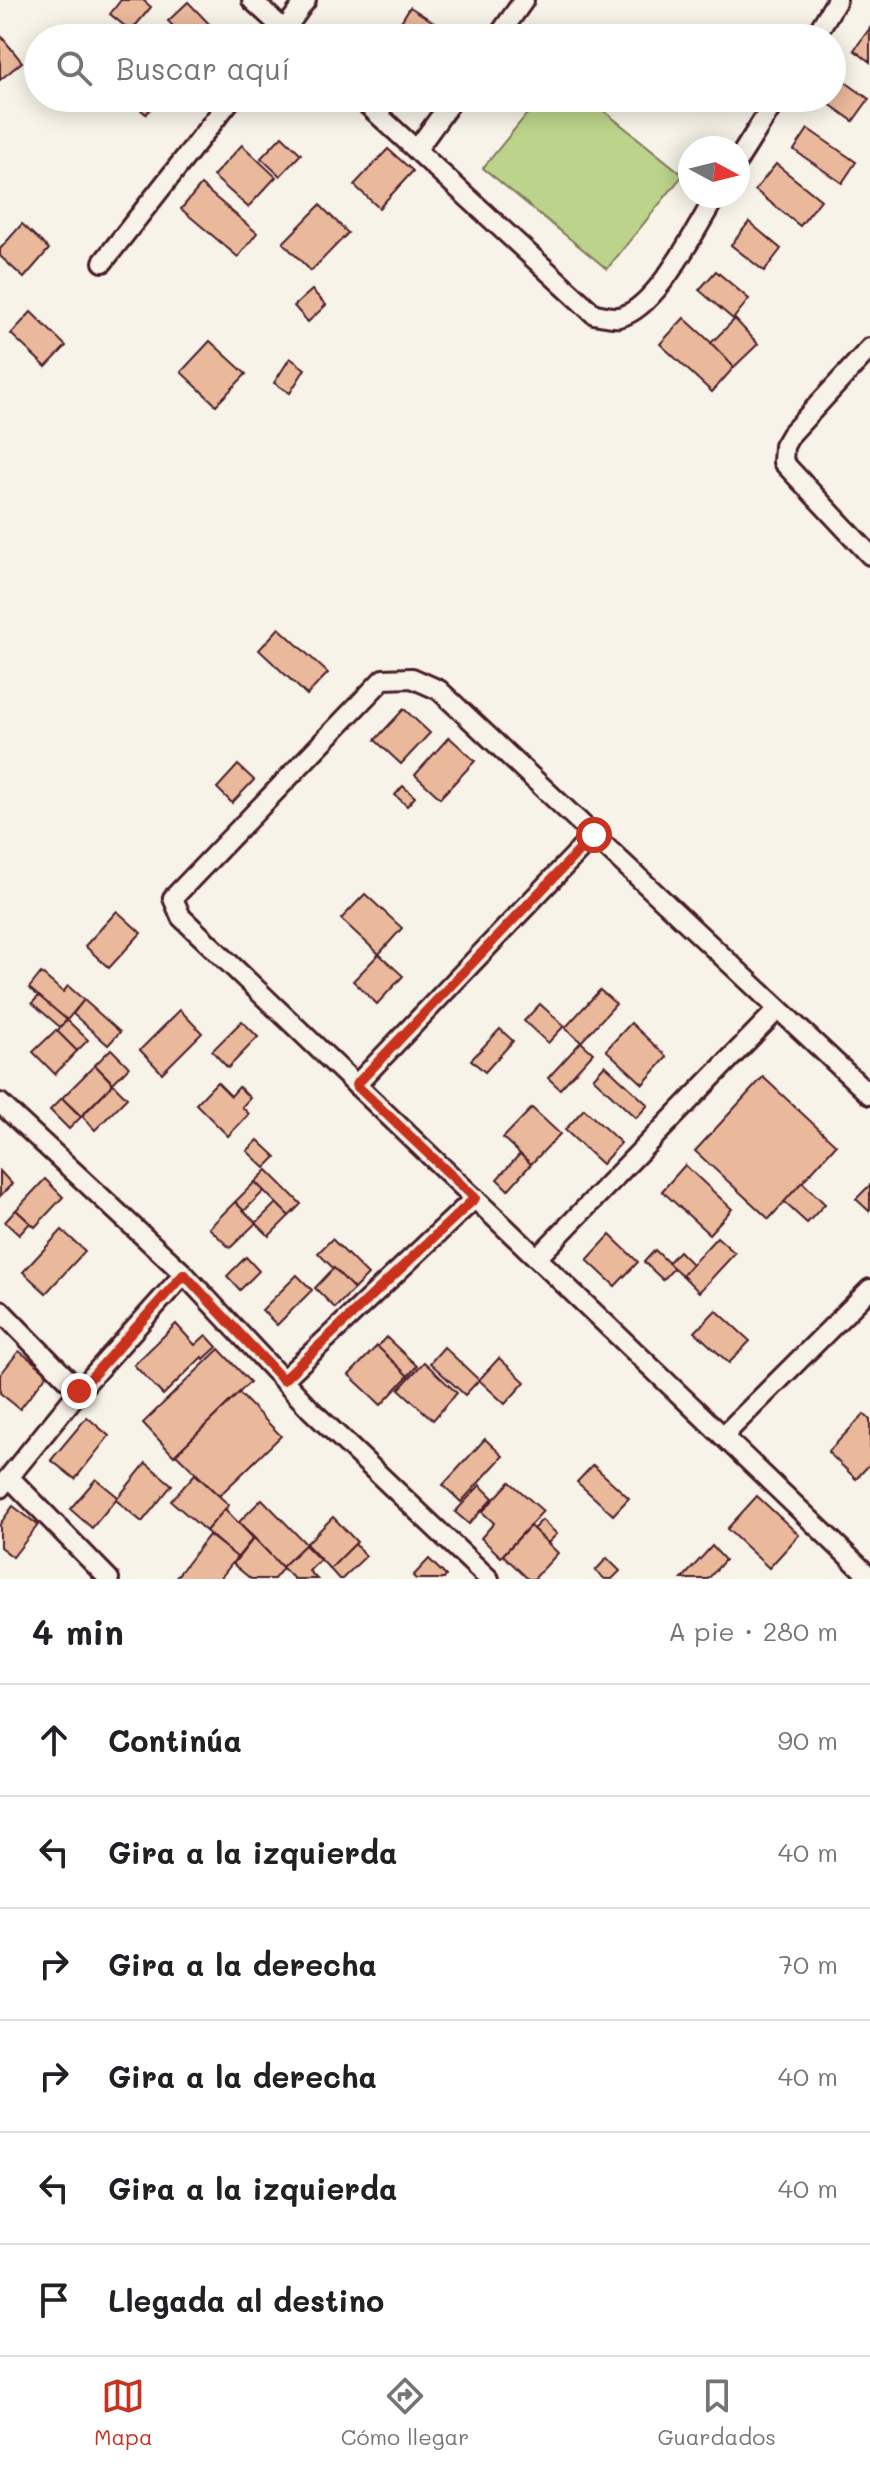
<!DOCTYPE html>
<html lang="es">
<meta charset="utf-8">
<style>
:root{--surface:#fff;--page:#f6f6f6;--text:#202124;--muted:#757577;--line:#e0e0e0;--accent:#c8321e}
body{margin:0;font-family:Mali,sans-serif;background:var(--page);color:var(--text)}
.compass{position:absolute;left:678px;top:136px;width:72px;height:72px;border-radius:50%;background:var(--surface);box-shadow:0 4px 20px #0003;rotate:97deg}
.stop{position:absolute;width:24px;height:24px;margin:-18px;border:6px solid #c8321e;border-radius:50%;background:#fff}
.stop.end{background:#c8321e;border-color:#fff;box-shadow:0 2px 8px #0008}
.list{margin:0;padding:0;list-style:none}
h2{display:flex;justify-content:space-between;align-items:center;height:104px;margin:0;padding:0 32px;font-size:34px}
h2 small{font-size:26px;font-weight:400;color:var(--muted)}
.list li{display:grid;grid-template-columns:52px 1fr auto;gap:24px;align-items:center;box-sizing:border-box;height:112px;padding:0 32px;border-top:2px solid var(--line)}
.list b{display:block;font-size:30px;white-space:nowrap}
.list em{font-size:26px;font-style:normal;color:var(--muted)}
.icon{flex:none;width:44px;height:44px;fill:none;stroke:currentColor;stroke-width:2;stroke-linecap:round;stroke-linejoin:round}
.map{position:relative;flex:none;width:870px;height:1579px;overflow:hidden}
.search{position:absolute;background:var(--surface);box-shadow:0 4px 20px #0003;left:24px;right:24px;top:24px;height:88px;display:flex;align-items:center;gap:20px;box-sizing:border-box;padding:0 28px;border-radius:44px;color:var(--muted);font-size:30px}
.sheet{height:776px;background:var(--surface)}
nav{display:flex;justify-content:space-around;align-items:center;box-sizing:border-box;height:112px;border-top:2px solid var(--line);background:var(--surface);font-size:22px;color:var(--muted)}
nav a{display:grid;justify-items:center;gap:4px}
nav .on{color:var(--accent)}
.map>svg:first-child{display:block}
.green{fill:#bbd38a;stroke:#82795a;stroke-width:2}
.building{fill:#eab89b;stroke:#4a1f2b;stroke-width:2}
.lines{fill:none;stroke-linecap:round;stroke-linejoin:round}
.street-casing{stroke:#4a1f2b;stroke-width:24}
.street{stroke:#f7f3e8;stroke-width:18}
.route{stroke:#c8321e;stroke-width:10}
</style>
<div class="map">
<svg width="870" height="1579" viewBox="0 0 870 1579">
<rect width="100%" height="100%" fill="#f7f3e8"/>
<filter id="ink" filterUnits="userSpaceOnUse"><feTurbulence type="fractalNoise" baseFrequency=".0125" numOctaves="2"/><feDisplacementMap in="SourceGraphic" scale="16" xChannelSelector="R" yChannelSelector="G"/><feConvolveMatrix kernelMatrix="1 2 1 2 8 2 1 2 1" color-interpolation-filters="sRGB"/></filter>
<g filter="url(#ink)">
<path class="green" d="M540,98H588L683,175L607,269L483,168Z"/>
<g class="building">
<path d="M121,0H143L151,7L131,31L110,14Z"/>
<path d="M188,2L216,31L209,38H185L168,21Z"/>
<path d="M410,7L454,35L452,38H403L394,33Z"/>
<path d="M870,28V62L854,50Z"/>
<path d="M1,36L22,62L0,80V36Z"/>
<path d="M841,79L869,99L853,121L825,101L832,98V92Z"/>
<path d="M127,98H160L146,114Z"/>
<path d="M808,129L856,162L842,183L794,150Z"/>
<path d="M282,136L301,154L280,176L261,158Z"/>
<path d="M242,145L276,177L248,207L213,176Z"/>
<path d="M388,149L413,171L379,208L354,185Z"/>
<path d="M776,164L821,200L800,226L755,190Z"/>
<path d="M201,185L257,233L238,257L181,209Z"/>
<path d="M320,205L348,233L311,271L283,243Z"/>
<path d="M749,222L781,249L764,271L731,245Z"/>
<path d="M22,224L49,249L24,278L0,256V249Z"/>
<path d="M716,271L749,299L733,319L699,290Z"/>
<path d="M312,290L326,305L308,322L294,306Z"/>
<path d="M31,312L66,346L46,367L11,334Z"/>
<path d="M684,318L736,365L712,392L660,344Z"/>
<path d="M735,319L758,344L734,367L711,343Z"/>
<path d="M210,341L246,374L216,405L181,372Z"/>
<path d="M290,358L305,369L290,393L274,383Z"/>
<path d="M279,628L328,673L307,695L259,650Z"/>
<path d="M404,709L430,733L401,764L375,740Z"/>
<path d="M449,737L475,761L440,798L415,775Z"/>
<path d="M238,765L254,780L232,803L217,788Z"/>
<path d="M403,786L415,797L407,806L395,795Z"/>
<path d="M365,894L402,928L379,954L341,919Z"/>
<path d="M117,911L141,933L109,968L85,946Z"/>
<path d="M379,954L403,976L377,1004L353,981Z"/>
<path d="M41,973L63,992L68,986L84,1000L67,1020L29,988Z"/>
<path d="M600,990L616,1004L581,1042L565,1028Z"/>
<path d="M39,996L67,1020L60,1027L32,1003Z"/>
<path d="M84,1000L120,1032L108,1045L73,1014Z"/>
<path d="M540,1004L564,1026L548,1043L524,1021Z"/>
<path d="M180,1010L202,1033L162,1073L140,1050Z"/>
<path d="M67,1020L88,1040L77,1051L57,1031Z"/>
<path d="M242,1021L258,1037L228,1068L212,1051Z"/>
<path d="M631,1023L667,1057L643,1084L606,1050Z"/>
<path d="M500,1029L513,1041L485,1072L471,1060Z"/>
<path d="M56,1030L77,1051L55,1074L33,1052Z"/>
<path d="M581,1042L593,1053L560,1089L548,1078Z"/>
<path d="M111,1049L129,1067L113,1083L95,1065Z"/>
<path d="M95,1065L113,1084L81,1116L62,1098Z"/>
<path d="M605,1065L648,1105L636,1118L593,1078Z"/>
<path d="M763,1077L836,1145L769,1219L695,1151Z"/>
<path d="M217,1082L231,1096L239,1087L250,1098L242,1107L249,1114L228,1136L196,1104Z"/>
<path d="M113,1084L127,1098L95,1130L82,1116Z"/>
<path d="M62,1098L81,1117L69,1129L50,1110Z"/>
<path d="M532,1108L560,1134L531,1164L503,1138Z"/>
<path d="M584,1109L621,1143L602,1164L565,1130Z"/>
<path d="M258,1140L276,1157L265,1168L247,1151Z"/>
<path d="M520,1154L531,1164L508,1190L497,1179Z"/>
<path d="M685,1165L732,1209L709,1234L662,1191Z"/>
<path d="M267,1170L301,1204L289,1216L255,1182Z"/>
<path d="M0,1171L12,1184L0,1196Z"/>
<path d="M45,1179L63,1197L35,1227L16,1210Z"/>
<path d="M255,1182L264,1191L244,1211L235,1202Z"/>
<path d="M802,1182L825,1204L807,1223L784,1202Z"/>
<path d="M870,1185V1209L869,1211L856,1199Z"/>
<path d="M235,1202L256,1223L230,1248L209,1228Z"/>
<path d="M276,1203L289,1216L269,1236L256,1223Z"/>
<path d="M16,1210L30,1223L19,1235L5,1222Z"/>
<path d="M62,1230L85,1251L46,1293L23,1272Z"/>
<path d="M610,1235L638,1262L615,1286L587,1260Z"/>
<path d="M717,1237L735,1253L699,1292L682,1275Z"/>
<path d="M332,1239L368,1275L354,1289L318,1253Z"/>
<path d="M655,1250L674,1268L663,1280L644,1262Z"/>
<path d="M679,1251L692,1264L682,1275L668,1263Z"/>
<path d="M246,1257L259,1271L240,1290L227,1276Z"/>
<path d="M334,1268L354,1289L335,1308L315,1288Z"/>
<path d="M297,1275L312,1290L277,1325L262,1310Z"/>
<path d="M716,1310L750,1341L729,1363L695,1332Z"/>
<path d="M176,1324L195,1345L206,1335L217,1347L204,1359L202,1357L163,1395L134,1365Z"/>
<path d="M386,1337L417,1366L408,1376L377,1347Z"/>
<path d="M377,1346L408,1376L381,1405L349,1375Z"/>
<path d="M444,1347L479,1380L465,1395L430,1363Z"/>
<path d="M219,1349L250,1382L174,1456L143,1423Z"/>
<path d="M19,1351L48,1373L20,1409L0,1393V1375Z"/>
<path d="M499,1358L525,1382L505,1404L479,1380Z"/>
<path d="M424,1362L457,1393L433,1420L399,1389Z"/>
<path d="M239,1393L281,1436L219,1496L176,1454Z"/>
<path d="M864,1414L870,1420V1464L856,1479L828,1452Z"/>
<path d="M87,1417L109,1436L75,1479L51,1460Z"/>
<path d="M485,1439L503,1456L461,1502L443,1485Z"/>
<path d="M146,1463L172,1485L142,1522L116,1500Z"/>
<path d="M593,1465L629,1498L613,1515L577,1482Z"/>
<path d="M195,1474L229,1505L206,1531L171,1501Z"/>
<path d="M96,1479L118,1497L92,1528L70,1509Z"/>
<path d="M510,1482L543,1511L501,1557L481,1538L494,1523L482,1512Z"/>
<path d="M480,1485L493,1498L469,1524L455,1512Z"/>
<path d="M757,1496L799,1535L769,1568L727,1529Z"/>
<path d="M262,1499L306,1544L282,1567L239,1522Z"/>
<path d="M13,1506L38,1525L13,1557L0,1547V1524Z"/>
<path d="M225,1509L253,1538L237,1558L206,1531Z"/>
<path d="M333,1517L357,1542L330,1569L306,1544Z"/>
<path d="M542,1520L557,1534L548,1543L533,1529Z"/>
<path d="M530,1526L558,1553L534,1579H528L503,1555Z"/>
<path d="M209,1535L237,1557L220,1579H175Z"/>
<path d="M254,1538L283,1568L274,1579H251L233,1564Z"/>
<path d="M355,1544L366,1556L342,1579H339L330,1569Z"/>
<path d="M305,1545L320,1560L309,1571L317,1579H294L282,1567Z"/>
<path d="M712,1546L725,1560L708,1579H682Z"/>
<path d="M607,1558L620,1571L612,1579H605L595,1571Z"/>
<path d="M429,1559L446,1576L444,1579H416L413,1576Z"/>
</g>
<g class="lines">
<defs>
<g id="street">
<path d="M252,0L293,38"/>
<path d="M279,38L306,0"/>
<path d="M497,38L524,0"/>
<path d="M814,38L837,0"/>
<path d="M360,98L594,314C602,315 612,318 619,317C657,309 696,228 716,196"/>
<path d="M417,149L454,98"/>
<path d="M738,160L777,98"/>
<path d="M103,262L232,98"/>
<path d="M870,348L791,434L784,446L783,462L870,555"/>
<path d="M356,1085L594,835"/>
<path d="M870,1095L439,690L412,678L383,679L173,898L181,917L870,1577"/>
<path d="M0,1103L184,1274L311,1410L489,1579"/>
<path d="M537,1258L778,1009"/>
<path d="M0,1310L79,1391"/>
<path d="M283,1380L475,1198"/>
<path d="M723,1436L870,1289"/>
<path d="M10,1478L109,1579"/>
<path d="M0,1488L79,1391L184,1274"/>
</g>
</defs>
<use href="#street" class="street-casing"/>
<use href="#street" class="street"/>
</g>
</g>
<g class="lines" filter="url(#ink)">
<path class="route" d="M79,1391L184,1274L283,1380L475,1198L356,1085L594,835"/>
</g>
</svg>
<svg class="compass" viewBox="-18 -18 36 36"><path d="M0-13l5 13h-10z" fill="#e53935"/><path d="M0 13l5-13h-10z" fill="#757577"/></svg>
<div class="stop" style="left:594px;top:835px"></div>
<div class="stop end" style="left:79px;top:1391px"></div>
<div class="search"><svg class="icon" aria-label="search" viewBox="0 0 24 24"><circle cx="10" cy="10" r="6"/><path d="M15 15l6 6"/></svg>Buscar aquí</div>
</div>
<section class="sheet">
<h2>4 min<small>A pie · 280 m</small></h2>
<ul class="list">
<li><svg class="icon" aria-label="ahead" viewBox="0 0 24 24"><path d="M12 20V5M6 11l6-6 6 6"/></svg><div><b>Continúa</b></div><em>90 m</em></li>
<li><svg class="icon" aria-label="left" viewBox="0 0 24 24"><path d="M17 20v-9H6M10 6l-5 5 5 5"/></svg><div><b>Gira a la izquierda</b></div><em>40 m</em></li>
<li><svg class="icon" aria-label="right" viewBox="0 0 24 24"><path d="M7 20v-9h11M14 6l5 5-5 5"/></svg><div><b>Gira a la derecha</b></div><em>70 m</em></li>
<li><svg class="icon" aria-label="right" viewBox="0 0 24 24"><path d="M7 20v-9h11M14 6l5 5-5 5"/></svg><div><b>Gira a la derecha</b></div><em>40 m</em></li>
<li><svg class="icon" aria-label="left" viewBox="0 0 24 24"><path d="M17 20v-9H6M10 6l-5 5 5 5"/></svg><div><b>Gira a la izquierda</b></div><em>40 m</em></li>
<li><svg class="icon" aria-label="arrive" viewBox="0 0 24 24"><path d="M6 21V4h12l-3 4 3 4H6"/></svg><div><b>Llegada al destino</b></div></li>
</ul>
</section>
<nav>
<a class="on"><svg class="icon" aria-label="map" viewBox="0 0 24 24"><path d="M3 6l6-2 6 2 6-2v14l-6 2-6-2-6 2zM9 4v14M15 6v14"/></svg>Mapa</a>
<a><svg class="icon" aria-label="directions" viewBox="0 0 24 24"><path d="M12 3l9 9-9 9-9-9zM9 14v-3h6M13 9l2 2-2 2"/></svg>Cómo llegar</a>
<a><svg class="icon" aria-label="saved" viewBox="0 0 24 24"><path d="M7 4h10v16l-5-4-5 4z"/></svg>Guardados</a>
</nav>
